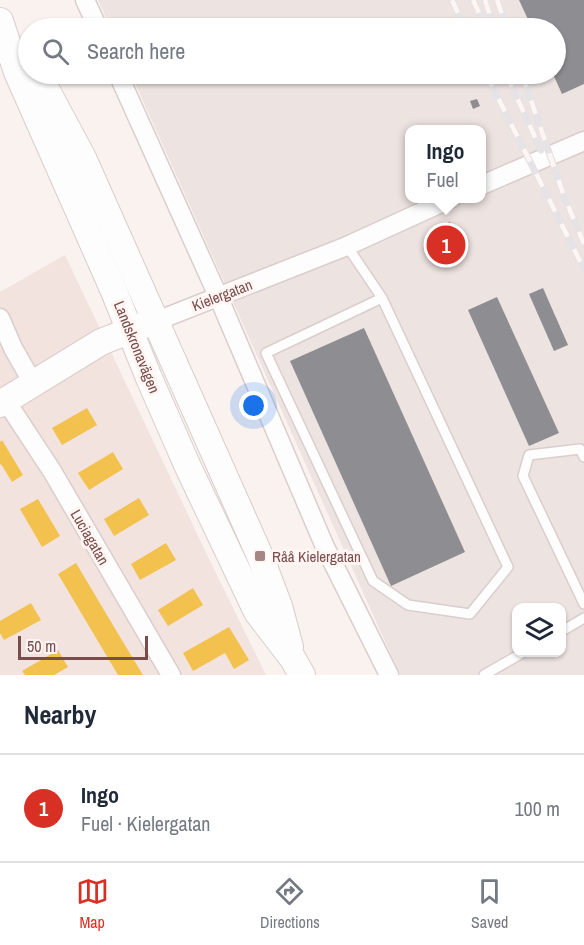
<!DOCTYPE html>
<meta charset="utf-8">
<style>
:root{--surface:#fff;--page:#f2f2f3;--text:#1f2937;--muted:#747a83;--line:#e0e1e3;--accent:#d93025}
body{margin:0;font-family:"Archivo Narrow",sans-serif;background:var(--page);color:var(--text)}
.controls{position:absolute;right:18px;bottom:18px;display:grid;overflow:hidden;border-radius:12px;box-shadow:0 2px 4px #0004}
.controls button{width:54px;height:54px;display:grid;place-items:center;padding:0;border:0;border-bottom:2px solid var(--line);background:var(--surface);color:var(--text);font:30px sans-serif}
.scale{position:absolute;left:18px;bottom:15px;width:130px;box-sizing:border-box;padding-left:6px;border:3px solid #7a4c4c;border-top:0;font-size:16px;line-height:21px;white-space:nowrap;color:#7a4c4c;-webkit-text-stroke:4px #fff5f2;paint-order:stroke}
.you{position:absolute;left:254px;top:406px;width:21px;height:21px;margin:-15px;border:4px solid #fff;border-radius:50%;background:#1a73e8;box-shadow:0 0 0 9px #1a73e833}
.badge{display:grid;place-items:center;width:39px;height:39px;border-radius:50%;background:var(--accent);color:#fff;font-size:20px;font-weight:700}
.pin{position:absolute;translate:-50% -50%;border:3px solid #fff;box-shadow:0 2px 6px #0006}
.popup{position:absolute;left:405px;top:125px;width:81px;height:78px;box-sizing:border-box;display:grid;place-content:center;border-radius:12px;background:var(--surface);filter:drop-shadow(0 2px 4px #0005);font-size:20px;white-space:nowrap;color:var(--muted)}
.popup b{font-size:22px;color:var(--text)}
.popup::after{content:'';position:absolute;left:50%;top:100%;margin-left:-12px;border:12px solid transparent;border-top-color:var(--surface)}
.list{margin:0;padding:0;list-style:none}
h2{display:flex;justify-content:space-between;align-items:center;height:78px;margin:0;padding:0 24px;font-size:26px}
h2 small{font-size:20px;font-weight:400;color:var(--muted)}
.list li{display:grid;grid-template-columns:39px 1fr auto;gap:18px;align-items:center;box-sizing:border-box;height:108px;padding:0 24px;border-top:2px solid var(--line)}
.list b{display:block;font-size:22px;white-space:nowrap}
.list p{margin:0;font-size:20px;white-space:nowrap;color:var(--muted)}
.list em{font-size:20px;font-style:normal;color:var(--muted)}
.icon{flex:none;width:33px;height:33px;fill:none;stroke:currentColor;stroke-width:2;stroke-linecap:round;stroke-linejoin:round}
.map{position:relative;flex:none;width:584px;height:675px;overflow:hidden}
.search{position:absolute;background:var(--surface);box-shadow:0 2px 4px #0004;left:18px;right:18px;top:18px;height:66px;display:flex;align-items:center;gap:15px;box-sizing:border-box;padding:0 21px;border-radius:33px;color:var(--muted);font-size:22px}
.sheet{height:186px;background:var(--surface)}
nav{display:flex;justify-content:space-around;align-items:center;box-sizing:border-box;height:84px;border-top:2px solid var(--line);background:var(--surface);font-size:16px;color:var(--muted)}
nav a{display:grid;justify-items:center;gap:3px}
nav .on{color:var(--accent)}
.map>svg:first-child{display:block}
.residential{fill:#f3e3df}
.industrial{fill:#ede3e1;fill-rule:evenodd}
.homes{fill:#f2c14e}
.shops{fill:#e4572e}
.industry{fill:#8d8d92}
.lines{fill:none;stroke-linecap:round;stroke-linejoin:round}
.lane-casing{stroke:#dacecd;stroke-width:12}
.street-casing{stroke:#dacecd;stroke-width:21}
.secondary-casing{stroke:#d9cdca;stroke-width:28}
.lane{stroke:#fefdfd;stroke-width:9}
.street{stroke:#fefdfd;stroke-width:18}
.secondary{stroke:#fefdfd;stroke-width:26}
.rail-casing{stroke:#e5e3e6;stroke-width:7}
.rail{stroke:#fff5f2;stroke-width:4.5;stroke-dasharray:14;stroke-linecap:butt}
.poi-dot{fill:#a68685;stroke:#fff5f2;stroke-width:2}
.labels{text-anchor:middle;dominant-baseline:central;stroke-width:6;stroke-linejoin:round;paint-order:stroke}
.street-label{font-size:15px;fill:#7a4c4c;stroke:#fff5f2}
.poi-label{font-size:15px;fill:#7a4c4c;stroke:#fff5f2;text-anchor:start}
</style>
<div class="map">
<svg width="584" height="675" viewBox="0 0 584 675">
<rect width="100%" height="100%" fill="#f9f2ef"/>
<path class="residential" d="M65,255L210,561L266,675H0V292Z"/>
<path class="industrial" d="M98,0H584V675H400L131,74H556V28H111ZM410,130H482V198H410ZM516,608H562V652H516Z"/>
<g class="homes">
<path d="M87,408L97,425L62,445L52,428Z"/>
<path d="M2,440L23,475L12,482L1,464L0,465V442Z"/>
<path d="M113,452L123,469L89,490L78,473Z"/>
<path d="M139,498L149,515L114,536L104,519Z"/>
<path d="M38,499L60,536L42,547L20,509Z"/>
<path d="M166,543L176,560L140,580L131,564Z"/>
<path d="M76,563L120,637L143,675H118L58,574Z"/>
<path d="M193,588L203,605L168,626L158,610Z"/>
<path d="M31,603L41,620L4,640L0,633V621Z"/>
<path d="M229,627L249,660L234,669L225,653L193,671L183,653Z"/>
<path d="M58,650L68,667L54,675H25L22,671Z"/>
</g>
<path class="shops" d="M450,222L464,254L447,261L433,230Z"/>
<g class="industry">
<path d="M519,0H584V84L562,94L553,74H556V28H532Z"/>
<path d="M477,99L480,106L473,109L470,101Z"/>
<path d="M543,288L568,345L554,351L529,294Z"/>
<path d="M497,297L559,433L529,446L468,310Z"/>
<path d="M364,328L465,552L391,586L290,361Z"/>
</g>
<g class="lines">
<defs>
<g id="lane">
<path d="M347,246L382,298L508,567L470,614L408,605L373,581L266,353L382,298"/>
<path d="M584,457L580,449L529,455L523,476L584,604"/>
<path d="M562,631L584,618"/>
<path d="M484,675L524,652"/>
</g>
<g id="street">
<path d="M85,0L98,28"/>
<path d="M118,74L218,296L325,547L389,675"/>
<path d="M482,185L584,141"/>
<path d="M0,318L13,348L34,385"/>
<path d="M154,322L347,246L452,198"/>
<path d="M6,401L52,471L171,675"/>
</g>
<g id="secondary">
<path d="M0,21L17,72L113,289L149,378L188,467L257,612L293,659L302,675"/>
<path d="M38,74L83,158L260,556L279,606L290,647"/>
<path d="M0,404L101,342L144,325"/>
</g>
</defs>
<use href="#lane" class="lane-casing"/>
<use href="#street" class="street-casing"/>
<use href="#secondary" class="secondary-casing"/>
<use href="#lane" class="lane"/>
<use href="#street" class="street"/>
<use href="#secondary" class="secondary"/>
<defs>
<g id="rail">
<path d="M452,0L465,28"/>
<path d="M473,0L486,28"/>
<path d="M485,0L494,28"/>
<path d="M497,0L507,28"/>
<path d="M486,74L584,269"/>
<path d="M506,74L541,150"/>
<path d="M522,74L564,196L584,244"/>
</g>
</defs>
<use href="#rail" class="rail-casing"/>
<use href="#rail" class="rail"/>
</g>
<rect class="poi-dot" x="254" y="550" width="12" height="12" rx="3"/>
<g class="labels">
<g class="street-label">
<text transform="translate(222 295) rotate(-21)">Kielergatan</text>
<text transform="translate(137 347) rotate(68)">Landskronavägen</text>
<text transform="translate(90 537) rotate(60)">Luciagatan</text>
</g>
<g class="poi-label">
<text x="272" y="556">Råå Kielergatan</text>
</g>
</g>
</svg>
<div class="controls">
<button><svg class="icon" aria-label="layers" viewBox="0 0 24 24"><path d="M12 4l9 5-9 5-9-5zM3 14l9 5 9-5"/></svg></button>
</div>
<div class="scale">50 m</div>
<div class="you"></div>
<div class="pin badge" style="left:446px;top:245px">1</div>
<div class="popup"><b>Ingo</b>Fuel</div>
<div class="search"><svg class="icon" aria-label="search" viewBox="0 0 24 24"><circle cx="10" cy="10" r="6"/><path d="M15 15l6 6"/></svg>Search here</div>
</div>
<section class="sheet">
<h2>Nearby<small></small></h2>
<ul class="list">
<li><span class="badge">1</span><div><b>Ingo</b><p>Fuel · Kielergatan</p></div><em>100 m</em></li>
</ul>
</section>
<nav>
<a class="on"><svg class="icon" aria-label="map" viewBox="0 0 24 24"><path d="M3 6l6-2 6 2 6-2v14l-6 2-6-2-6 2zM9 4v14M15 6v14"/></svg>Map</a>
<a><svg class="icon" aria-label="directions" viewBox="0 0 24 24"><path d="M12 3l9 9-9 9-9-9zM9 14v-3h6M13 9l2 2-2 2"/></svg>Directions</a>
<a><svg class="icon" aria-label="saved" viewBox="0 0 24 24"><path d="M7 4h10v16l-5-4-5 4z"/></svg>Saved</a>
</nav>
